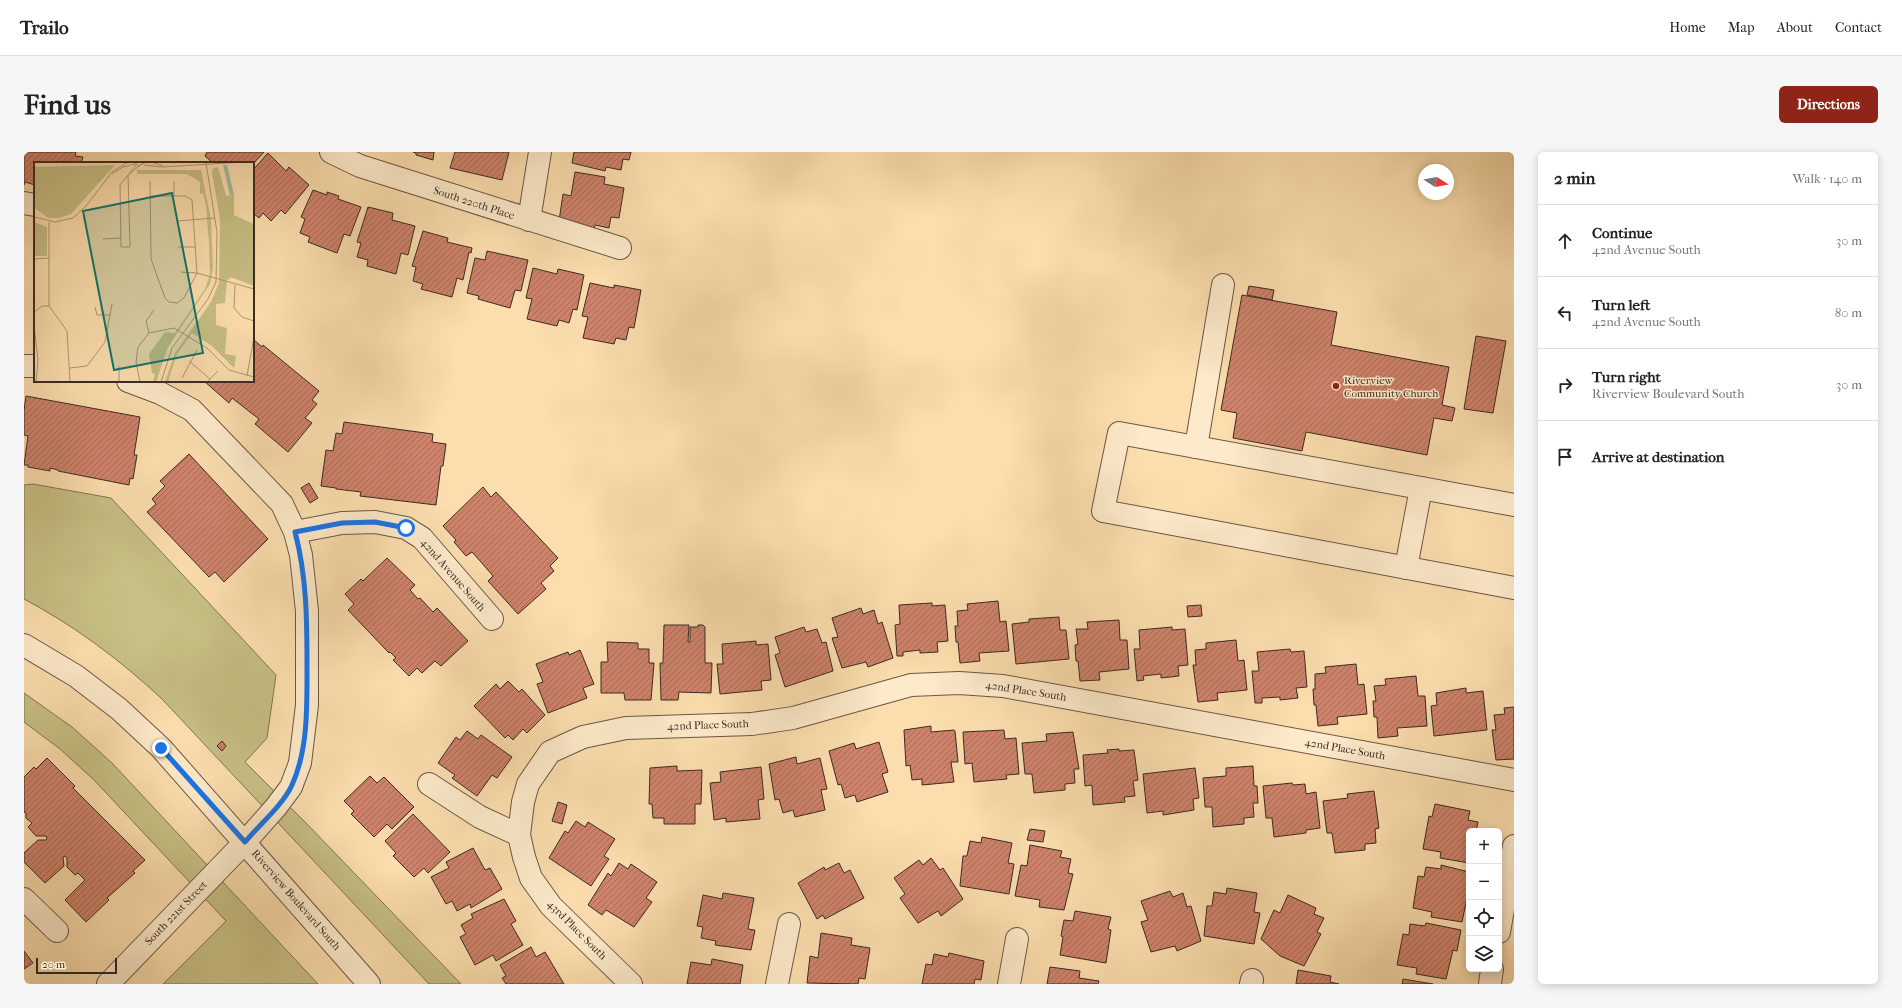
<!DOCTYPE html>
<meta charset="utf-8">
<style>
:root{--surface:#fff;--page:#f6f6f6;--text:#222;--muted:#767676;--line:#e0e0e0;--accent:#8f2418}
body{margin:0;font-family:"IM FELL French Canon",serif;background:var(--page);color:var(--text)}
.controls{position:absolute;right:12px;bottom:12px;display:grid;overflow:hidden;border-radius:6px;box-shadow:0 2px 10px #0003}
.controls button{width:36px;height:36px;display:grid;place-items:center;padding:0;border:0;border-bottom:1px solid var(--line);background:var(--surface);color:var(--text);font:20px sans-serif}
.compass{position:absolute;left:1394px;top:12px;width:36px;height:36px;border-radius:50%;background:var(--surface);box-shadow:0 2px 10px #0003;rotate:101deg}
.scale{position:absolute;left:12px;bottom:10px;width:81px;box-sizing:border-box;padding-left:4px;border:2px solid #3b2a24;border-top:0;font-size:11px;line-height:14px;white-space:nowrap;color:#3b2a24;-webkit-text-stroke:3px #fdeaca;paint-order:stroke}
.stop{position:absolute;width:12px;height:12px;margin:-9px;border:3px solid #1a73e8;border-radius:50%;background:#fff}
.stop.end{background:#1a73e8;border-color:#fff;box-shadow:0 1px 4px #0008}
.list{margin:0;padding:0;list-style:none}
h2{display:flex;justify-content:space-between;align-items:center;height:52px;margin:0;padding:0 16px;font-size:17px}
h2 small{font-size:13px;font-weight:400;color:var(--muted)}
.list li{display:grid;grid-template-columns:26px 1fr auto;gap:12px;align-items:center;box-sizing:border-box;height:72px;padding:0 16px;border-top:1px solid var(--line)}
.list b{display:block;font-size:15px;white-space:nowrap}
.list p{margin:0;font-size:13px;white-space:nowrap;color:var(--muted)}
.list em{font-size:13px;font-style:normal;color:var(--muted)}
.icon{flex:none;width:22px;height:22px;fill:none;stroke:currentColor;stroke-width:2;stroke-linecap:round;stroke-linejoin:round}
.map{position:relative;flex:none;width:1490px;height:832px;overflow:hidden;border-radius:6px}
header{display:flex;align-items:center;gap:24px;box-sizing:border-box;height:56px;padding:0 20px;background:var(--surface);border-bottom:1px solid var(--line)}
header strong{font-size:19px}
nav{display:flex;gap:22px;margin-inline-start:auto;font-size:14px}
.intro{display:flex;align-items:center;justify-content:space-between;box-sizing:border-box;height:96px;padding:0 24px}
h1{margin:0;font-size:28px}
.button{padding:10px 18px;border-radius:6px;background:var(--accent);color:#fff;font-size:14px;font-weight:700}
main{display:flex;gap:24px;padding:0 24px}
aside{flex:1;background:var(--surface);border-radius:6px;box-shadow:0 2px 10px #0003}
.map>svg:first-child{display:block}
.green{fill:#c7bf85;stroke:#817454}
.building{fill:url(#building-hatch);stroke:#3b2a24}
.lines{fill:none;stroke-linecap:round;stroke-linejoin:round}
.minor-casing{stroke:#6b5746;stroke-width:24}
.minor{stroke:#fdeaca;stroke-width:22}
.route{stroke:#1a73e8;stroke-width:5}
.poi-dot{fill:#8f2418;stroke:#fdeaca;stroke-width:1.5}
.labels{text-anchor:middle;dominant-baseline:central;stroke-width:3;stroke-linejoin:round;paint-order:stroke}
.street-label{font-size:11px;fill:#3b2a24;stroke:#fdeaca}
.poi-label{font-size:11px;fill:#3b2a24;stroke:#fdeaca;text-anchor:start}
.inset-road{fill:none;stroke:#af9677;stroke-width:1}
.view{fill:#0f766e;fill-opacity:0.15;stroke:#0f766e;stroke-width:2}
.inset-edge{fill:none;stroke:#3b2a24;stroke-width:2}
</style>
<header>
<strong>Trailo</strong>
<nav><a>Home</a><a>Map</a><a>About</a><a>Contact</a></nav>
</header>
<div class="intro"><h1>Find us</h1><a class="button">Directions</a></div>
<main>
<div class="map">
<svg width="1490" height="832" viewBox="0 0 1490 832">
<defs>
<pattern id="building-hatch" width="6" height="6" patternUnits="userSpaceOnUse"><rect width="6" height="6" fill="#cf836b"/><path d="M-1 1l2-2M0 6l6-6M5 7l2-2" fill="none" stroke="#a96b58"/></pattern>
</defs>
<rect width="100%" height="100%" fill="#fcdeae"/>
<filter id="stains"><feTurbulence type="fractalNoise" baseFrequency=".005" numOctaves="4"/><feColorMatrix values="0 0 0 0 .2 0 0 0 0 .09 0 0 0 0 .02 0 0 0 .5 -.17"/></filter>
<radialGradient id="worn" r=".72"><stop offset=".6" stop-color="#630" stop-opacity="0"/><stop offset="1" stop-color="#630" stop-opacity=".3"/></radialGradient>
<g class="green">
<path d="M9,332L87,346L252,523L243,586L221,610L281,670L437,832H405L138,547C96,508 51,474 0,447V333Z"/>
<path d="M0,541L48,575L88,611L294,832H139L202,769L70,628L36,597L0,570Z"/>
</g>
<g class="building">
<path d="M0,0H52L51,4L59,5L57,11H11V33L1,30L0,33Z"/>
<path d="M183,0H240L229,12L189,11L181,4Z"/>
<path d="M389,0H410L409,8L392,3V1Z"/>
<path d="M431,0H485L478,28L426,16Z"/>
<path d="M550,0H607L605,8L599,7L597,18L582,15L581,19L548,11Z"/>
<path d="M244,1L262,19L265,15L285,33L261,62L257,58L247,69L239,61L235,66L229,61V18Z"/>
<path d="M551,20L581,25L580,32L600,36L595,66L587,65L585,76L571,73L570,77L535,69L539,42L547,44Z"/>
<path d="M289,38L303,43V40L315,44L314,47L337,55L326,84L320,82L313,101L284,90L286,85L276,81L281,67L277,65Z"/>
<path d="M344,55L369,61L368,68L391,74L384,103L377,101L372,122L343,114L344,108L333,105L337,91L333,90Z"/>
<path d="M399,79L424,86L423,90L448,96L447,101L445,100L439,128L433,126L428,145L397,137L399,132L389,129L392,115L388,114Z"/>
<path d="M463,99L504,108L497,139L491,138L486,156L454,147L455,144L443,141L451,106L461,108Z"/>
<path d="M509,116L533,122L534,117L560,123L553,158L549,157L545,171L535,168L533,174L503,167L508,147L502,146Z"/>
<path d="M566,131L590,136V133L617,138L610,176L605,175L602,188L592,186L590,192L559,186L564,165L558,164Z"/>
<path d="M1225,134L1250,138L1248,148L1223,143Z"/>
<path d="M1218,143L1313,160L1307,193L1425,215L1418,253L1431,256L1428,269L1410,266L1403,303L1282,280L1278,299L1209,286L1213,261L1197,258Z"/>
<path d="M1452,184L1482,189L1469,261L1440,257Z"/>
<path d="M229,187L238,195L239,193L295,239L288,248L293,252L281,266L288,271L264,300L231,272L235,267L208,246L205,251L180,229H229Z"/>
<path d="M2,244L116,265L110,303H113L109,327L106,326L105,333L34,319V318L26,316V319L4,315V313H0L4,284L0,283V258Z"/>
<path d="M320,270L409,282L408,290L422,292L419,314H417L412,353L336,344L337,340L312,337V336L297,334L302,298L309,299L312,281L318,282Z"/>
<path d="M165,302L244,387L200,430L191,420L185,425L123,360L132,352L128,347L141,334L136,329Z"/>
<path d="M285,331L294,346L286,351L277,336Z"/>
<path d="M459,335L467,345L472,340L534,406L526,414L530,419L517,431L522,437L494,462L464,429L469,424L457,410L448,400L442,404L430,390L432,388L419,374Z"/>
<path d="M363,406L391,433L386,438L394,447L396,446L409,460L413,456L444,489L417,514L411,509L398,521L393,516L385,524L369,508L372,506L366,500L365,501L324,458L330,452L321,442L337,427L339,429Z"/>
<path d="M974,449L976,470L982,469L985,499L955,501L956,509L936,511L934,490H932L931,474H934L933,459L944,458L943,452Z"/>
<path d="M908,451V454L921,453L924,489L913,490L914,500L896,501V498L879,500V504H873L871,473L876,472L875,453Z"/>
<path d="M1177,453L1178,464L1164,465L1163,454Z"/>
<path d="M837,456L839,462L850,458L854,472L858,470L869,506L844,515L842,510L818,516L808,486L814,485L808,466Z"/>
<path d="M1035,465L1036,478H1042L1045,507L992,512L988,472L1005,470V467Z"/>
<path d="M1095,468L1096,488H1103L1105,517L1075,520L1076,528L1056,529L1054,509H1052L1051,493L1054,492L1052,477H1064L1063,470Z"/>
<path d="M640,473H665L664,490H666V475H674V473H679L681,475V511H688L687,541L655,540L654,548H637L636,511H639Z"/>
<path d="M780,475L782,480L793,477L798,491L802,490L809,519L761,535L751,503L756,501L751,485Z"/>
<path d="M1148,475V478L1161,477L1164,513L1154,514L1155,524L1137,526V522L1119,524L1120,528L1113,529L1110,497H1116L1115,478Z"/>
<path d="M1212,488L1214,509L1220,508L1223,538L1193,541L1194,548L1174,550L1169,513H1172L1171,498L1182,497V491Z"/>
<path d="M732,489V493L744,492L747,528L737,529L738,538L696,542L693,512H699L698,492Z"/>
<path d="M583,490L614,491V497H625V511H630L627,548H601L600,541H577V510H584Z"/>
<path d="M1266,497L1267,500L1280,499L1283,535L1272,536L1274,546L1256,548V545L1238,546V551H1231L1228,519H1235L1233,500Z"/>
<path d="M556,498L570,532L559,536L563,546L524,561L513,532L519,530L512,512L544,500L545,503Z"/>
<path d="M1332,512L1334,533L1340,532L1343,562L1313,565L1314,572L1294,574L1292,553H1290L1289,537H1291V522L1302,521L1301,515Z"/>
<path d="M1392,524L1394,544H1401L1403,574L1373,576L1374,584L1354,586L1353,565H1350L1349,549H1352L1350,534L1362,533L1361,527Z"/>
<path d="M484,529L495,540L498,537L521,563L503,581L499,577L489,588L484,583L481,586L450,554L472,532L476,537Z"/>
<path d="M1442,536V541L1459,539L1463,578L1410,584L1407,554L1413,553L1412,541Z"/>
<path d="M1490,555V607L1472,608L1468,578H1472L1470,563L1481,562L1480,556Z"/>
<path d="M907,574V580L930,578L931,579L934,610H927L930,630L898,633V627L888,628L886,613L882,614L880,578Z"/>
<path d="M980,578L981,587L992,586L995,622L982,623L983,627L950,630L948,611L941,612L939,580Z"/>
<path d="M443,579L454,587L457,583L488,605L473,626L468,623L453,644L428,626L431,623L414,611L432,585L436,588Z"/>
<path d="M1049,580L1055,617H1050L1051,631L1041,632V638L1010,641L1008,622H1001L998,591L1023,589L1022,582Z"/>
<path d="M198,589L202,594L198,599L193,594Z"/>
<path d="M855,590L864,620L858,622L864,640L833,650L831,643L821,646L817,632L814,633L805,599L830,591L832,597Z"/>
<path d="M1095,597V599L1110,598L1114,628L1109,629L1111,644L1100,645L1101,650L1069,653L1068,633L1061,634L1059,603L1084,601L1083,598Z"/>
<path d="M772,605L773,612L796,606L803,637L797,638L801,658L771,665L769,658L759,661L755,647L751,648L745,612Z"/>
<path d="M23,606L51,634L49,636L121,708L109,719L111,721L83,746L85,748L62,770L41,748L61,728L54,721L51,723L43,715V706L41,704L39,705L40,714L21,731L0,710V701L14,688H22L23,686L22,684H12L4,675L8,671L2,666V661L0,660V625L10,615L12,617Z"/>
<path d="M653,614V619L678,618L677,652H671V672H640V666H629L628,652H625L626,616Z"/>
<path d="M1229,614L1230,634H1233L1234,651H1229L1230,665L1220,666V672L1189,675L1188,655H1181L1179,626L1202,624V616Z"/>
<path d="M737,615L740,647L734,648L736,667L702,670V666L690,668L686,631L697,630L696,620Z"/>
<path d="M1171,616L1175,646L1169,647L1170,658L1139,663V659L1123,661L1119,622Z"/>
<path d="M346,624L353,631L360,625L390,655L368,677L363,672L350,685L327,662L330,659L320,649Z"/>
<path d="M1268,631L1269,633L1281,632L1282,642L1292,640L1296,676L1282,678V681L1250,685L1248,666H1242L1239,634Z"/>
<path d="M1350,639L1355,676L1351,677L1352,691L1341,692V698L1311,701L1308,681H1303L1299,649L1324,646L1323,642Z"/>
<path d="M534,650L543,653L538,672L528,669Z"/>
<path d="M1411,652L1446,659L1444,668L1454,670L1452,679H1445V711L1416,706L1417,700L1399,697L1405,664L1408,665Z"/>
<path d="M389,662L426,700L404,721L400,716L390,725L369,704L372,701L361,689Z"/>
<path d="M552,669L561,675L564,670L591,687L580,704L585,707L567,734L525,706L541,679L544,681Z"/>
<path d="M1006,677L1021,679L1019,690L1003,688Z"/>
<path d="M958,685L988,691L984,711L990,712L985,742L936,734L939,704H943L946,689L957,691Z"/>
<path d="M1006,693L1038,699L1036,705L1047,707L1044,721L1049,722L1040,758L1015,755L1016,748L991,744L997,713L1003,714Z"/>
<path d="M449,696L461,718L466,716L478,737L447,756L446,752L433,759L428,749L422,752L407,725L425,716L422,710Z"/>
<path d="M907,706L916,718L919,716L939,747L917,764L914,759L894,771L876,746L881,742L870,726L895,708L899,713Z"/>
<path d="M595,711L604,717L607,712L633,730L622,746L628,750L610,775L582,758L578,763L564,753L584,721L587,724Z"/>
<path d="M815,711L820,721L826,718L840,746L801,767L799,763L793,767L774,731L800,715L801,718Z"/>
<path d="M1417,713L1445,720V746H1443L1438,770L1407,765L1408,760L1389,756L1394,724L1400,725L1402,715L1417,717Z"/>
<path d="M1203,736L1233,741L1230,760L1236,761L1230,792L1180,784L1183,754H1188L1190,740L1202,742Z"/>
<path d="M1146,739L1149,745L1159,741L1163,755L1167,754L1177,789L1153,799L1151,794L1127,800L1117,770L1124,768L1117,749Z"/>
<path d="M699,741L730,746L724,777L731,778L727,798L691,793L692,789L677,786L679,775L673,774L679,743L698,747Z"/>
<path d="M1264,743L1292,756L1290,762L1300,766L1293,780L1297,782L1280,814L1256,804L1237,787L1250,758L1256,761Z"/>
<path d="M480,747L492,769L487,772L499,793L472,809L469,803L451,813L436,785L442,782L437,773L449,766L447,762Z"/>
<path d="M1051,759L1087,765L1084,777L1087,778L1082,811L1036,803L1039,785L1037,784L1040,768L1049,769Z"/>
<path d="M1402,771L1437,778L1433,799L1429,798L1422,827L1392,822L1393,816L1373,813L1379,782L1385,783L1386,772L1401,774Z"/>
<path d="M797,781L828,786L827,793L846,796L841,827L835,826L834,832L783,831L786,804L794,806Z"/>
<path d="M507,795L512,805L521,800L540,832H482L478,826L482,824L476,813Z"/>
<path d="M0,799L9,811L0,817Z"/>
<path d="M925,801L960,809L957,828L951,827L950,832H898L902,812L908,813L910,802L924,805Z"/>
<path d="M688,807L719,813L716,832H663L667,810L687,813Z"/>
<path d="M1026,815L1056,819L1055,826L1075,829L1074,832H1023Z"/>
<path d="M1274,818L1307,824L1306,830L1315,832H1272Z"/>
<path d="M1379,827L1409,832H1378Z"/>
</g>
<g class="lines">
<defs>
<g id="minor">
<path d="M307,0L336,14L596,96"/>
<path d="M0,51L11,53"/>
<path d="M505,68L516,0"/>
<path d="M0,214H11"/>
<path d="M1172,295L1199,133"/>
<path d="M1490,353L1095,281L1079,359L1490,436"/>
<path d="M271,380L318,371L351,370L382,376L398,386L468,467"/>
<path d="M1382,416L1397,336"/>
<path d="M0,493L52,524L95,557L137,596L345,832"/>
<path d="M405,632L456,665L495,683"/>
<path d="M0,747L33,779"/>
<path d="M1475,780L1490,694"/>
<path d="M84,832L221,690L252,655L267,635L276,611L283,553V459L277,403L271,380L258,352L168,258L136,241L104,229"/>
<path d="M607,832L527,754L507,726L500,705L495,683L499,650L504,632L526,600L559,585L602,576L728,572L769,566L887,533L935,531L979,534L1490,628"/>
<path d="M753,832L765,772"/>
<path d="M985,832L993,787"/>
<path d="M1227,832L1228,828"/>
<path d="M1466,832L1468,817"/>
</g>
</defs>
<use href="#minor" class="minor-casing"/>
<use href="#minor" class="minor"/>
</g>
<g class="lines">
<path class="route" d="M137,596L221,690C235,673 259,653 268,633C284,598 283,555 283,516C283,470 283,425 271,380L318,371L351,370L382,376"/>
</g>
<circle class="poi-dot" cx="1312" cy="234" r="4"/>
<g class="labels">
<g class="street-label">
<text transform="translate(450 51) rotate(18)">South 220th Place</text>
<text transform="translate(429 423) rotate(49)">42nd Avenue South</text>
<text transform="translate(1002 539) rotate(9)">42nd Place South</text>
<text transform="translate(684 573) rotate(-2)">42nd Place South</text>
<text transform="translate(1321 597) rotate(10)">42nd Place South</text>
<text transform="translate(272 748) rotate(49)">Riverview Boulevard South</text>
<text transform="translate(152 761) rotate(-46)">South 221st Street</text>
<text transform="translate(553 778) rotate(45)">43rd Place South</text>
</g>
<g class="poi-label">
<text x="1320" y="228">Riverview<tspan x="1320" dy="13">Community Church</tspan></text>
</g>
</g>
<g transform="translate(10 10)">
<rect width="220" height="220" fill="#fcdeae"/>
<path d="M81,3L37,52L25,56H14L0,45V5ZM184,5L192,34L199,114L193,118L191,141L182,142V163L193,166L191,192L202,194L200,206L178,184L158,171L143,192L134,220H131L141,191L177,140L185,121L186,58L178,10L179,6ZM103,8H167L177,58L179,106L176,122L134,185L122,220H119L121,212L118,211L115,192L131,170L141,171L171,127L176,112L175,82L172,44L169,31L166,32V20L153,12H103ZM0,60L13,65V94H0Z" fill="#c7bf85"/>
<path d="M200,33V53L220,62V124L194,114L189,34ZM0,59L9,67V81L0,91Z" fill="#c7bf85"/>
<path d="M189,3H193L200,33H196Z" fill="#a1bda4"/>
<path class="inset-road" d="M99,0L105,4L112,0M117,0L129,4M102,3L94,13L105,4M110,3L128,5L210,0M78,12L89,5L101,2M94,13L96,85H87L86,23ZM116,19L117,92V97L131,136L135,140L143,141L150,136L163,111L158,38L151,34H116M140,19V34M0,55L21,60L39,56L52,44L78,10L94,0M143,59L181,56M15,60V144M69,77L87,76M144,85H162M0,97L15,96M147,110L163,111L220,127M201,123L200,146L208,155L220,159M15,144L33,169L36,220M61,145L63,153H77M0,150L8,144H15M0,163L4,198L2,220M115,171L112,159L120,148M155,199L176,217M36,206L53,204L71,180L78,142M213,214L220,175M148,216L163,188M85,220V204M106,220L102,200L104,185L115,171L140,166L173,186L195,208L220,215M127,220L138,186L174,137L182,120L183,70L172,1M173,220L184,209"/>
<path class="view" d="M138,31L169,191L80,208L49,49Z"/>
<rect width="220" height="220" class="inset-edge"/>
</g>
<rect width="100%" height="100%" filter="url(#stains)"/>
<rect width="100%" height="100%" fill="url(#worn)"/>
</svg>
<div class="controls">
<button>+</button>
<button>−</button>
<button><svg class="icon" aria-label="locate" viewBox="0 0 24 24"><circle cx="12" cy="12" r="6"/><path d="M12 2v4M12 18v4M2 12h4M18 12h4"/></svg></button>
<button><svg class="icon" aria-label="layers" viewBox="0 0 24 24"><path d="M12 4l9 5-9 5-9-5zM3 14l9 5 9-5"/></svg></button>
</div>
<svg class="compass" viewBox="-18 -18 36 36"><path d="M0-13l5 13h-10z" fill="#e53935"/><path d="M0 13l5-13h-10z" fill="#767676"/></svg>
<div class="scale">20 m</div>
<div class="stop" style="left:382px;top:376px"></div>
<div class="stop end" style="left:137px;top:596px"></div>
</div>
<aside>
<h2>2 min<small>Walk · 140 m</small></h2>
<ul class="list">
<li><svg class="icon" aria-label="ahead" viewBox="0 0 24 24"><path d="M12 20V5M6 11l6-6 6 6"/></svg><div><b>Continue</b><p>42nd Avenue South</p></div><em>30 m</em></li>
<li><svg class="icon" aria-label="left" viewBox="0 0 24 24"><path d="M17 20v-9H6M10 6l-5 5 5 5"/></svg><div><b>Turn left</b><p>42nd Avenue South</p></div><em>80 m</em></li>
<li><svg class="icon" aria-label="right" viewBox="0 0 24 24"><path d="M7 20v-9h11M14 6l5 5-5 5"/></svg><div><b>Turn right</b><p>Riverview Boulevard South</p></div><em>30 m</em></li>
<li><svg class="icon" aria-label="arrive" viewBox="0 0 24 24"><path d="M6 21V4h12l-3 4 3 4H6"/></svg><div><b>Arrive at destination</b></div></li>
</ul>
</aside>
</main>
